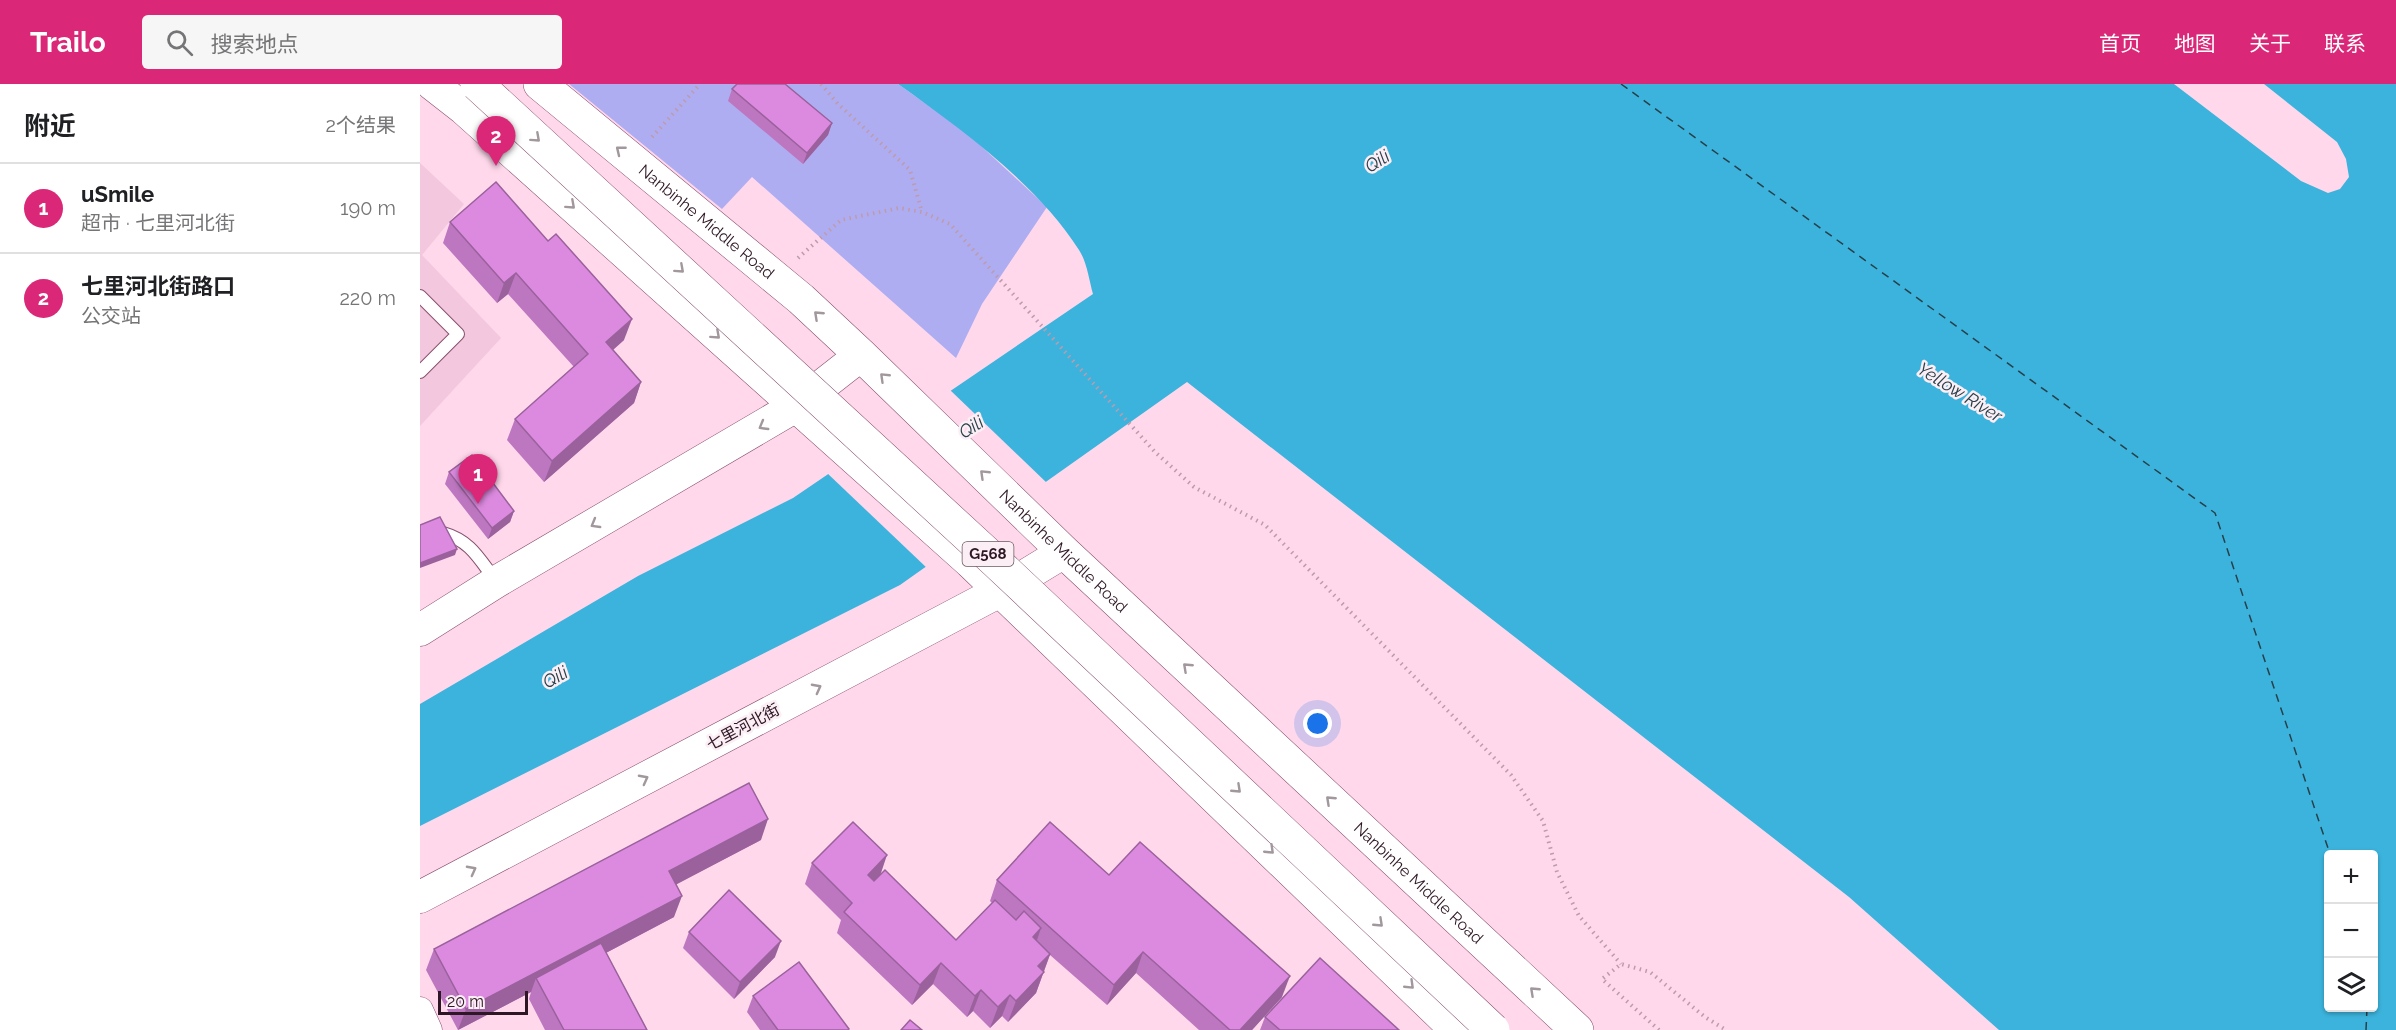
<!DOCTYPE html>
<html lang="zh">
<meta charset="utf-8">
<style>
:root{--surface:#fff;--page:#f6f6f6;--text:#202124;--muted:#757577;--line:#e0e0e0;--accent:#db2777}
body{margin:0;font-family:Raleway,"Noto Sans SC",sans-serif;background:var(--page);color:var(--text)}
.controls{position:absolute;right:18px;bottom:18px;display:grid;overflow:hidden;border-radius:6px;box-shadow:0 2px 4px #0004}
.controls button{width:54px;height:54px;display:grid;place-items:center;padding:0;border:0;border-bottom:2px solid var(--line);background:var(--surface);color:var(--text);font:30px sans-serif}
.scale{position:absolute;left:18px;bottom:15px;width:90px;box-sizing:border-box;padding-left:6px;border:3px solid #2e1724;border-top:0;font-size:16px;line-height:21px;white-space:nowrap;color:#2e1724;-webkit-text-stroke:4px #fbeef4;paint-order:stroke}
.you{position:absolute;left:898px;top:640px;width:21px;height:21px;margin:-15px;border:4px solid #fff;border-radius:50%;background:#1a73e8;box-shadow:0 0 0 9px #1a73e833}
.badge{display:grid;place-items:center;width:39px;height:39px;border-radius:50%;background:var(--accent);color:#fff;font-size:20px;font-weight:700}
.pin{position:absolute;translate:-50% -50px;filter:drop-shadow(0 2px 3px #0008)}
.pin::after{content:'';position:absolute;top:32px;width:21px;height:18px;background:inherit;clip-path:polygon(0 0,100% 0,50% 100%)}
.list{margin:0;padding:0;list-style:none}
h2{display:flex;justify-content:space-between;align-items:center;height:78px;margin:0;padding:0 24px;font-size:26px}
h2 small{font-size:20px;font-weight:400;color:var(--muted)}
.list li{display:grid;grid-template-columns:39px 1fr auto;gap:18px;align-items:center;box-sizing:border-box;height:90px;padding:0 24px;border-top:2px solid var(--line)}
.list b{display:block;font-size:22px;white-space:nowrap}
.list p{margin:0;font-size:20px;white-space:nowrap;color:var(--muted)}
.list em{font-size:20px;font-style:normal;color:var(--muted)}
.icon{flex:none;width:33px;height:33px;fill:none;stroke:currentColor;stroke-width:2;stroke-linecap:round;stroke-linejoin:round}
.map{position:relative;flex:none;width:1976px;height:946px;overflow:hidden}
header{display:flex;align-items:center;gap:36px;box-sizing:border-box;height:84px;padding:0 30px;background:var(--accent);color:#fff}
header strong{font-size:28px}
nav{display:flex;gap:33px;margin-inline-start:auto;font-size:21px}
.search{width:420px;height:54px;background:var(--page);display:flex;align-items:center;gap:15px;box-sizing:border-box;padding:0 21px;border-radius:6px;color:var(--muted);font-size:22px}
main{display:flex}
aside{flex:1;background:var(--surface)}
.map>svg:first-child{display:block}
.built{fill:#f3c7de}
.green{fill:#afadf2}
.water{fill:#3cb3dc;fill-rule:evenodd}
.pier{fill:#ffd8ec}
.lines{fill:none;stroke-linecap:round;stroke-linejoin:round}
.ferry{stroke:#27404a;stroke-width:1.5;stroke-dasharray:8 6;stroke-linecap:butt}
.service-casing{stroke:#864f6f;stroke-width:14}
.minor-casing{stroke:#864f6f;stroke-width:27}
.tertiary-casing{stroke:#864f6f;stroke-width:33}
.trunk-casing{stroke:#864f6f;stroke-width:34}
.path{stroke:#bd9bad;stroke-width:4;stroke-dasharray:1.5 4.5;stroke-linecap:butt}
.service{stroke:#fff;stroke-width:12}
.minor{stroke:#fff;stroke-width:26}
.tertiary{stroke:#fff;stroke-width:32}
.trunk{stroke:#fff;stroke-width:33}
.trunk-bridge-casing{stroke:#864f6f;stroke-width:34;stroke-linecap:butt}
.trunk-bridge{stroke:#fff;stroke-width:33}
.wall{fill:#bd77c0}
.shaded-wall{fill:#9a619c}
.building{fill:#dc8adf;stroke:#9a619c;stroke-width:1.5}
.oneway{stroke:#a1979c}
.labels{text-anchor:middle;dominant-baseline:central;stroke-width:5;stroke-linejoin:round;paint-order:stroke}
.shield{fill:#fbeef4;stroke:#6c5862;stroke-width:1.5}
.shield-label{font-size:15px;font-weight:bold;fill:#2e1724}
.street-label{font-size:16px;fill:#2e1724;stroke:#fbeef4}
.water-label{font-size:18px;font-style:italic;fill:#27404a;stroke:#fbeef4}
</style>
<header>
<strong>Trailo</strong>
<div class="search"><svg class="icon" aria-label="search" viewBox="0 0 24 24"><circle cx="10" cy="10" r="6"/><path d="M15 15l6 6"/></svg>搜索地点</div>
<nav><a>首页</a><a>地图</a><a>关于</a><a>联系</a></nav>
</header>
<main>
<aside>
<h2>附近<small>2个结果</small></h2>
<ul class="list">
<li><span class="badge">1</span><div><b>uSmile</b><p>超市 · 七里河北街</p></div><em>190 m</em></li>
<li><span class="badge">2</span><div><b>七里河北街路口</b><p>公交站</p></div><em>220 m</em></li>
</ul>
</aside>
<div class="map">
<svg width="1976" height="946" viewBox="0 0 1976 946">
<rect width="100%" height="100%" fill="#ffd8ec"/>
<path class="built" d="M0,79L44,120L2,171L81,254L0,342Z"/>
<path class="green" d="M149,0H478L547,49L627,123L562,220L536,274L332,93L302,125Z"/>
<path class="water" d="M478,0H1754L1881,97L1908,109L1920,105L1929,93L1926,75L1917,58L1844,0H1976V946H1579L1429,813L767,298L480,501L0,742V620L218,492L373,414L673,210C669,196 667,178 659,166C618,101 540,44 478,0ZM1908,770H1954V924H1908Z"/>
<path class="pier" d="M529,305L628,400L508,485L406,388Z"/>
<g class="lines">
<g class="ferry">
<path d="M1201,0L1795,429L1910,770"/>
<path d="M1946,946L1947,924"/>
</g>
<defs>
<g id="service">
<path d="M0,212L38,250L0,288"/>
<path d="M23,449C51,457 59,475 76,497"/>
</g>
<path id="minor" d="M0,926L9,946"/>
<g id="tertiary">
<path d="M12,0L44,25L550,478L1036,946"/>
<path d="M0,546L76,498L376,322L441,271"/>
<path d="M0,813L580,507L644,468"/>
</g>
<g id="trunk">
<path id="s1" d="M120,0L381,215L441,271L644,468L1157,946"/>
</g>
</defs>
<use href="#service" class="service-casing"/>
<use href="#minor" class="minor-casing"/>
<use href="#tertiary" class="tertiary-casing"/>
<use href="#trunk" class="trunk-casing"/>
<g class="path">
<path d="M401,0L418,20L490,86L502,128"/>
<path d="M232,53L280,0"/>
<path d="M378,174L421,136L479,124L502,128L530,140L735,368L774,403L845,441L1091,691L1123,737L1137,788L1159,832L1201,880"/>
<path d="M1239,946L1182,895L1201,880L1230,888L1285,933L1306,946"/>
</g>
<use href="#service" class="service"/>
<use href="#minor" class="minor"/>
<use href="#tertiary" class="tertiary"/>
<use href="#trunk" class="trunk"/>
<defs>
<path id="trunk-bridge" d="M57,0L575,477L1073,946"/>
</defs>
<use href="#trunk-bridge" class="trunk-bridge-casing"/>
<use href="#trunk-bridge" class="trunk-bridge"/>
</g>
<g class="wall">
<path d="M312,5L412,39L408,51L383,80L308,17Z"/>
<path d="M30,138L204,256L193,266L221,298L214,319L124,398L87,356L95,335L154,283L88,210L77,219L23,159Z"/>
<path d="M29,388L94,427L90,438L68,455L25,400Z"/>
<path d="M341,756L256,800L254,833L186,869L227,946H125L109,915L111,908L38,946L6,886L14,865Z"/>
<path d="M392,779L460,791L536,856L572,819L570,817L577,796L689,791L862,913L832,946H779L716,889L687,921L630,871L616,909L588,938L582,932L570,944L553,927L547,933L513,900L492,921L417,849L421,836L385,800Z"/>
<path d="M269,848L355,873L314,915L263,864Z"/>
<path d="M333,912L429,946H340L327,928Z"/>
<path d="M845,933L979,946H840Z"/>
</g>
<g class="shaded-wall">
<path d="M412,39L408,51L383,80L387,69Z"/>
<path d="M96,189L88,210L77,219L84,199Z"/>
<path d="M212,235L204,256L178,279L186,258Z"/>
<path d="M221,298L214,319L124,398L132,377Z"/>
<path d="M94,427L90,438L68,455L72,444Z"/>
<path d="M37,465L35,471L0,484V479Z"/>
<path d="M348,735L341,756L242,808L249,787Z"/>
<path d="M467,771L460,792L441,812L448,791Z"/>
<path d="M262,812L254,833L121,903L116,894L111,908L38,946L46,925Z"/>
<path d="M621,844L614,865L613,853Z"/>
<path d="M361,857L355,873L314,915L320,898Z"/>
<path d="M723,868L716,889L687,921L694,901Z"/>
<path d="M630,870L616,909L588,938L596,917L618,882Z"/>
<path d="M521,879L513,900L492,921L500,901Z"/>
<path d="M870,892L862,913L832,946H820Z"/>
<path d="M561,906L553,927L547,933L555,912Z"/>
<path d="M590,911L582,932L570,944L578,923Z"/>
</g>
<g class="building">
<path d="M317,0H365L412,39L387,69L312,5Z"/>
<path d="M76,98L128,157L136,150L212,235L186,258L221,298L132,377L95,335L168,270L96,189L84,199L30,138Z"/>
<path d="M52,371L94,427L72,444L29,388Z"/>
<path d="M20,433L37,465L0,479V441Z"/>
<path d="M329,699L348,735L249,787L262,812L46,925L14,865Z"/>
<path d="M433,738L467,771L448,791L454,797L465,786L536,856L575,816L596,836L604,827L621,844L613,853L630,870L618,882L624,888L596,917L590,911L578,923L561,906L555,912L521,879L500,901L424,828L432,819L392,779Z"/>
<path d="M630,738L689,791L720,758L870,892L820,946H810L723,868L694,901L577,796Z"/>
<path d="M309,806L361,857L320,898L269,848Z"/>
<path d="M181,859L227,946H144L116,894Z"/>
<path d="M900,874L979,946H860L845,933Z"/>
<path d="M379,878L429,945L428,946H358L333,912Z"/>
<path d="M490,936L502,946H481Z"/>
</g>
<defs><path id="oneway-chevron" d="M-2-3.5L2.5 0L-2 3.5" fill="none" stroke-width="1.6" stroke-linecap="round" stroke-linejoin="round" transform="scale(1.5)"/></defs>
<g class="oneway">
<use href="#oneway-chevron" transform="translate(116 54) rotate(42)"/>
<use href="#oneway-chevron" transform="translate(200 66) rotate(-141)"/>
<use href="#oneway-chevron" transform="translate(151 121) rotate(42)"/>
<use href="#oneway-chevron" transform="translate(260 185) rotate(42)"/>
<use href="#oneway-chevron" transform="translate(398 231) rotate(-137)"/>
<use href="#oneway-chevron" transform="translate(296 251) rotate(42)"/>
<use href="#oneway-chevron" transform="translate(464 293) rotate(-136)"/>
<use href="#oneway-chevron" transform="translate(343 342) rotate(150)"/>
<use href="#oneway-chevron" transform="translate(564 390) rotate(-136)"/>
<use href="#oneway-chevron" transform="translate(175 440) rotate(150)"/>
<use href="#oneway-chevron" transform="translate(767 583) rotate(-137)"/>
<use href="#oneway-chevron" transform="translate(397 604) rotate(-28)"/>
<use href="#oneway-chevron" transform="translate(224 695) rotate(-28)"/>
<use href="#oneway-chevron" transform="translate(817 705) rotate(43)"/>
<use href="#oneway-chevron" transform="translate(910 716) rotate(-137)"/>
<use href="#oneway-chevron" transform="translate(850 766) rotate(44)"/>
<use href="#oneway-chevron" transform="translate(52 786) rotate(-28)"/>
<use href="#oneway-chevron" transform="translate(959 839) rotate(43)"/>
<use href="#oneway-chevron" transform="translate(990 901) rotate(44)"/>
<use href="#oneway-chevron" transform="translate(1114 907) rotate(-137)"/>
</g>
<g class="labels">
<rect class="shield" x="542.5" y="458" width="51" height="24" rx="4.5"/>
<g class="shield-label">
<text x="568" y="470">G568</text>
</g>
<g class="street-label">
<text stroke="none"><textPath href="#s1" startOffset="216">Nanbinhe Middle Road</textPath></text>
<text stroke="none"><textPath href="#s1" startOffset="702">Nanbinhe Middle Road</textPath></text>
<text transform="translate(323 643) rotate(-28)">七里河北街</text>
<text stroke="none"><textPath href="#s1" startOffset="1188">Nanbinhe Middle Road</textPath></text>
</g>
<g class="water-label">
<text transform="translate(957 77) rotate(-33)">Qili</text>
<text transform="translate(1540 308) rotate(32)">Yellow River</text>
<text transform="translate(551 343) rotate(-33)">Qili</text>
<text transform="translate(135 593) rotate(-30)">Qili</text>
</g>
</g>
</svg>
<div class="controls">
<button>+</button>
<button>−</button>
<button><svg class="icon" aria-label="layers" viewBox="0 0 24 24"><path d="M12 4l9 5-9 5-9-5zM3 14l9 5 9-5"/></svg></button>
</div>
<div class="scale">20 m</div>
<div class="you"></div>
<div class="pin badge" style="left:58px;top:420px">1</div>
<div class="pin badge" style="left:76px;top:82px">2</div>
</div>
</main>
